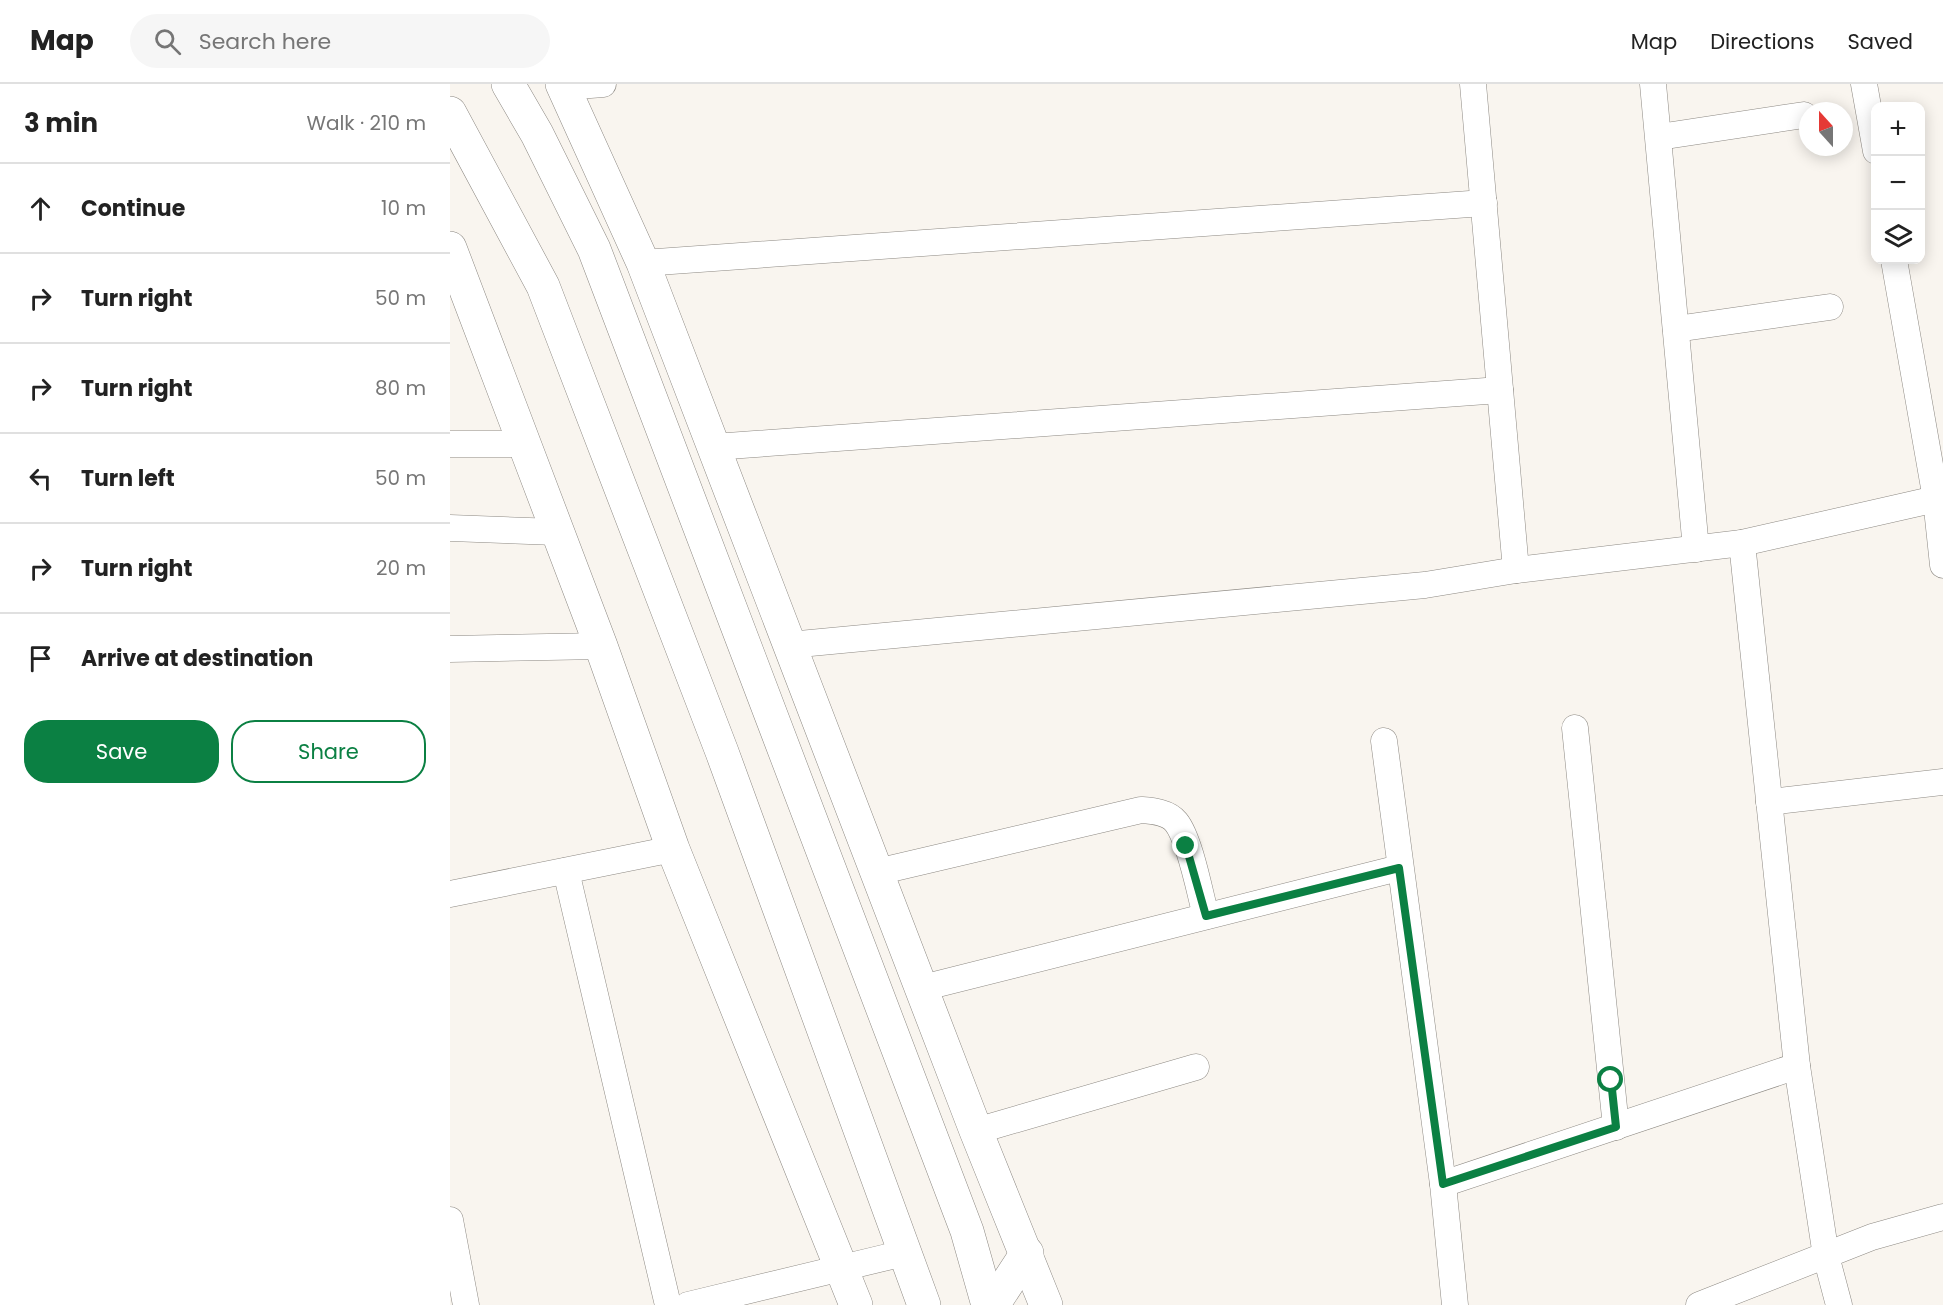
<!DOCTYPE html>
<meta charset="utf-8">
<style>
:root{--surface:#fff;--page:#f6f6f6;--text:#222;--muted:#767676;--line:#e0e0e0;--accent:#0b8043}
body{margin:0;font-family:Poppins,sans-serif;background:var(--page);color:var(--text)}
.controls{position:absolute;right:18px;top:18px;display:grid;overflow:hidden;border-radius:12px;box-shadow:0 3px 15px #0003}
.controls button{width:54px;height:54px;display:grid;place-items:center;padding:0;border:0;border-bottom:2px solid var(--line);background:var(--surface);color:var(--text);font:30px sans-serif}
.compass{position:absolute;left:1349px;top:18px;width:54px;height:54px;border-radius:50%;background:var(--surface);box-shadow:0 3px 15px #0003;rotate:339deg}
.stop{position:absolute;width:18px;height:18px;margin:-14px;border:4px solid #0b8043;border-radius:50%;background:#fff}
.stop.end{background:#0b8043;border-color:#fff;box-shadow:0 2px 6px #0008}
.list{margin:0;padding:0;list-style:none}
h2{display:flex;justify-content:space-between;align-items:center;height:78px;margin:0;padding:0 24px;font-size:26px}
h2 small{font-size:20px;font-weight:400;color:var(--muted)}
.list li{display:grid;grid-template-columns:39px 1fr auto;gap:18px;align-items:center;box-sizing:border-box;height:90px;padding:0 24px;border-top:2px solid var(--line)}
.list b{display:block;font-size:22px;white-space:nowrap}
.list em{font-size:20px;font-style:normal;color:var(--muted)}
.actions{display:flex;gap:12px;padding:18px 24px}
.actions a{flex:1;padding:14px 0;border:2px solid var(--accent);border-radius:24px;text-align:center;font-size:21px;color:var(--accent)}
.actions .main{background:var(--accent);color:#fff}
.icon{flex:none;width:33px;height:33px;fill:none;stroke:currentColor;stroke-width:2;stroke-linecap:round;stroke-linejoin:round}
.map{position:relative;flex:none;width:1493px;height:1221px;overflow:hidden}
header{display:flex;align-items:center;gap:36px;box-sizing:border-box;height:84px;padding:0 30px;background:var(--surface);border-bottom:2px solid var(--line)}
header strong{font-size:28px}
nav{display:flex;gap:33px;margin-inline-start:auto;font-size:21px}
.search{width:420px;height:54px;background:var(--page);display:flex;align-items:center;gap:15px;box-sizing:border-box;padding:0 21px;border-radius:33px;color:var(--muted);font-size:22px}
main{display:flex}
aside{flex:1;background:var(--surface)}
.map>svg:first-child{display:block}
.lines{fill:none;stroke-linecap:round;stroke-linejoin:round}
.street-casing{stroke:#8d8983;stroke-width:27}
.secondary-casing{stroke:#8d8983;stroke-width:34}
.highway-casing{stroke:#8d8983;stroke-width:34}
.street{stroke:#fff;stroke-width:26}
.secondary{stroke:#fff;stroke-width:33}
.highway{stroke:#fff;stroke-width:33}
.route{stroke:#0b8043;stroke-width:8}
</style>
<header>
<strong>Map</strong>
<div class="search"><svg class="icon" aria-label="search" viewBox="0 0 24 24"><circle cx="10" cy="10" r="6"/><path d="M15 15l6 6"/></svg>Search here</div>
<nav><a>Map</a><a>Directions</a><a>Saved</a></nav>
</header>
<main>
<aside>
<h2>3 min<small>Walk · 210 m</small></h2>
<ul class="list">
<li><svg class="icon" aria-label="ahead" viewBox="0 0 24 24"><path d="M12 20V5M6 11l6-6 6 6"/></svg><div><b>Continue</b></div><em>10 m</em></li>
<li><svg class="icon" aria-label="right" viewBox="0 0 24 24"><path d="M7 20v-9h11M14 6l5 5-5 5"/></svg><div><b>Turn right</b></div><em>50 m</em></li>
<li><svg class="icon" aria-label="right" viewBox="0 0 24 24"><path d="M7 20v-9h11M14 6l5 5-5 5"/></svg><div><b>Turn right</b></div><em>80 m</em></li>
<li><svg class="icon" aria-label="left" viewBox="0 0 24 24"><path d="M17 20v-9H6M10 6l-5 5 5 5"/></svg><div><b>Turn left</b></div><em>50 m</em></li>
<li><svg class="icon" aria-label="right" viewBox="0 0 24 24"><path d="M7 20v-9h11M14 6l5 5-5 5"/></svg><div><b>Turn right</b></div><em>20 m</em></li>
<li><svg class="icon" aria-label="arrive" viewBox="0 0 24 24"><path d="M6 21V4h12l-3 4 3 4H6"/></svg><div><b>Arrive at destination</b></div></li>
</ul>
<div class="actions"><a class="main">Save</a><a>Share</a></div>
</aside>
<div class="map">
<svg width="1493" height="1221" viewBox="0 0 1493 1221">
<rect width="100%" height="100%" fill="#f9f5ef"/>
<g class="lines">
<defs>
<g id="street">
<path d="M1023,0L1066,486"/>
<path d="M1203,0L1246,465"/>
<path d="M1414,0L1426,67"/>
<path d="M114,3L153,0"/>
<path d="M1209,53L1354,31"/>
<path d="M1444,176L1486,415L1493,481"/>
<path d="M193,179L1034,119"/>
<path d="M1226,245L1380,223"/>
<path d="M0,360H76"/>
<path d="M264,363L1050,306"/>
<path d="M0,444L107,448"/>
<path d="M1292,459L1347,982L1376,1172L1389,1221"/>
<path d="M339,561L975,501L1066,486L1292,459L1486,415"/>
<path d="M0,565L151,562"/>
<path d="M1125,644L1166,1043"/>
<path d="M934,657L993,1100L1005,1221"/>
<path d="M1319,718L1493,698"/>
<path d="M116,787L218,1221"/>
<path d="M427,788L691,726C703,727 718,728 726,738C740,755 750,810 756,832"/>
<path d="M0,810L223,765"/>
<path d="M472,904L949,784"/>
<path d="M526,1047L746,983"/>
<path d="M993,1100L1347,982"/>
<path d="M0,1136L16,1221"/>
<path d="M238,1221L454,1169"/>
<path d="M1249,1221L1422,1153L1493,1133"/>
</g>
<g id="secondary">
<path d="M112,0L193,179L526,1047L596,1221"/>
<path d="M0,164L151,562L223,765L406,1221"/>
</g>
<g id="highway">
<path d="M58,0L87,50L144,165L517,1147L538,1221"/>
<path d="M0,29L93,202L272,668L474,1221"/>
<path d="M543,1221L577,1169"/>
</g>
</defs>
<use href="#street" class="street-casing"/>
<use href="#secondary" class="secondary-casing"/>
<use href="#highway" class="highway-casing"/>
<use href="#street" class="street"/>
<use href="#secondary" class="secondary"/>
<use href="#highway" class="highway"/>
</g>
<g class="lines">
<path class="route" d="M736,762L756,832L949,784L993,1100L1166,1043L1161,996"/>
</g>
</svg>
<div class="controls">
<button>+</button>
<button>−</button>
<button><svg class="icon" aria-label="layers" viewBox="0 0 24 24"><path d="M12 4l9 5-9 5-9-5zM3 14l9 5 9-5"/></svg></button>
</div>
<svg class="compass" viewBox="-18 -18 36 36"><path d="M0-13l5 13h-10z" fill="#e53935"/><path d="M0 13l5-13h-10z" fill="#767676"/></svg>
<div class="stop" style="left:1161px;top:996px"></div>
<div class="stop end" style="left:736px;top:762px"></div>
</div>
</main>
